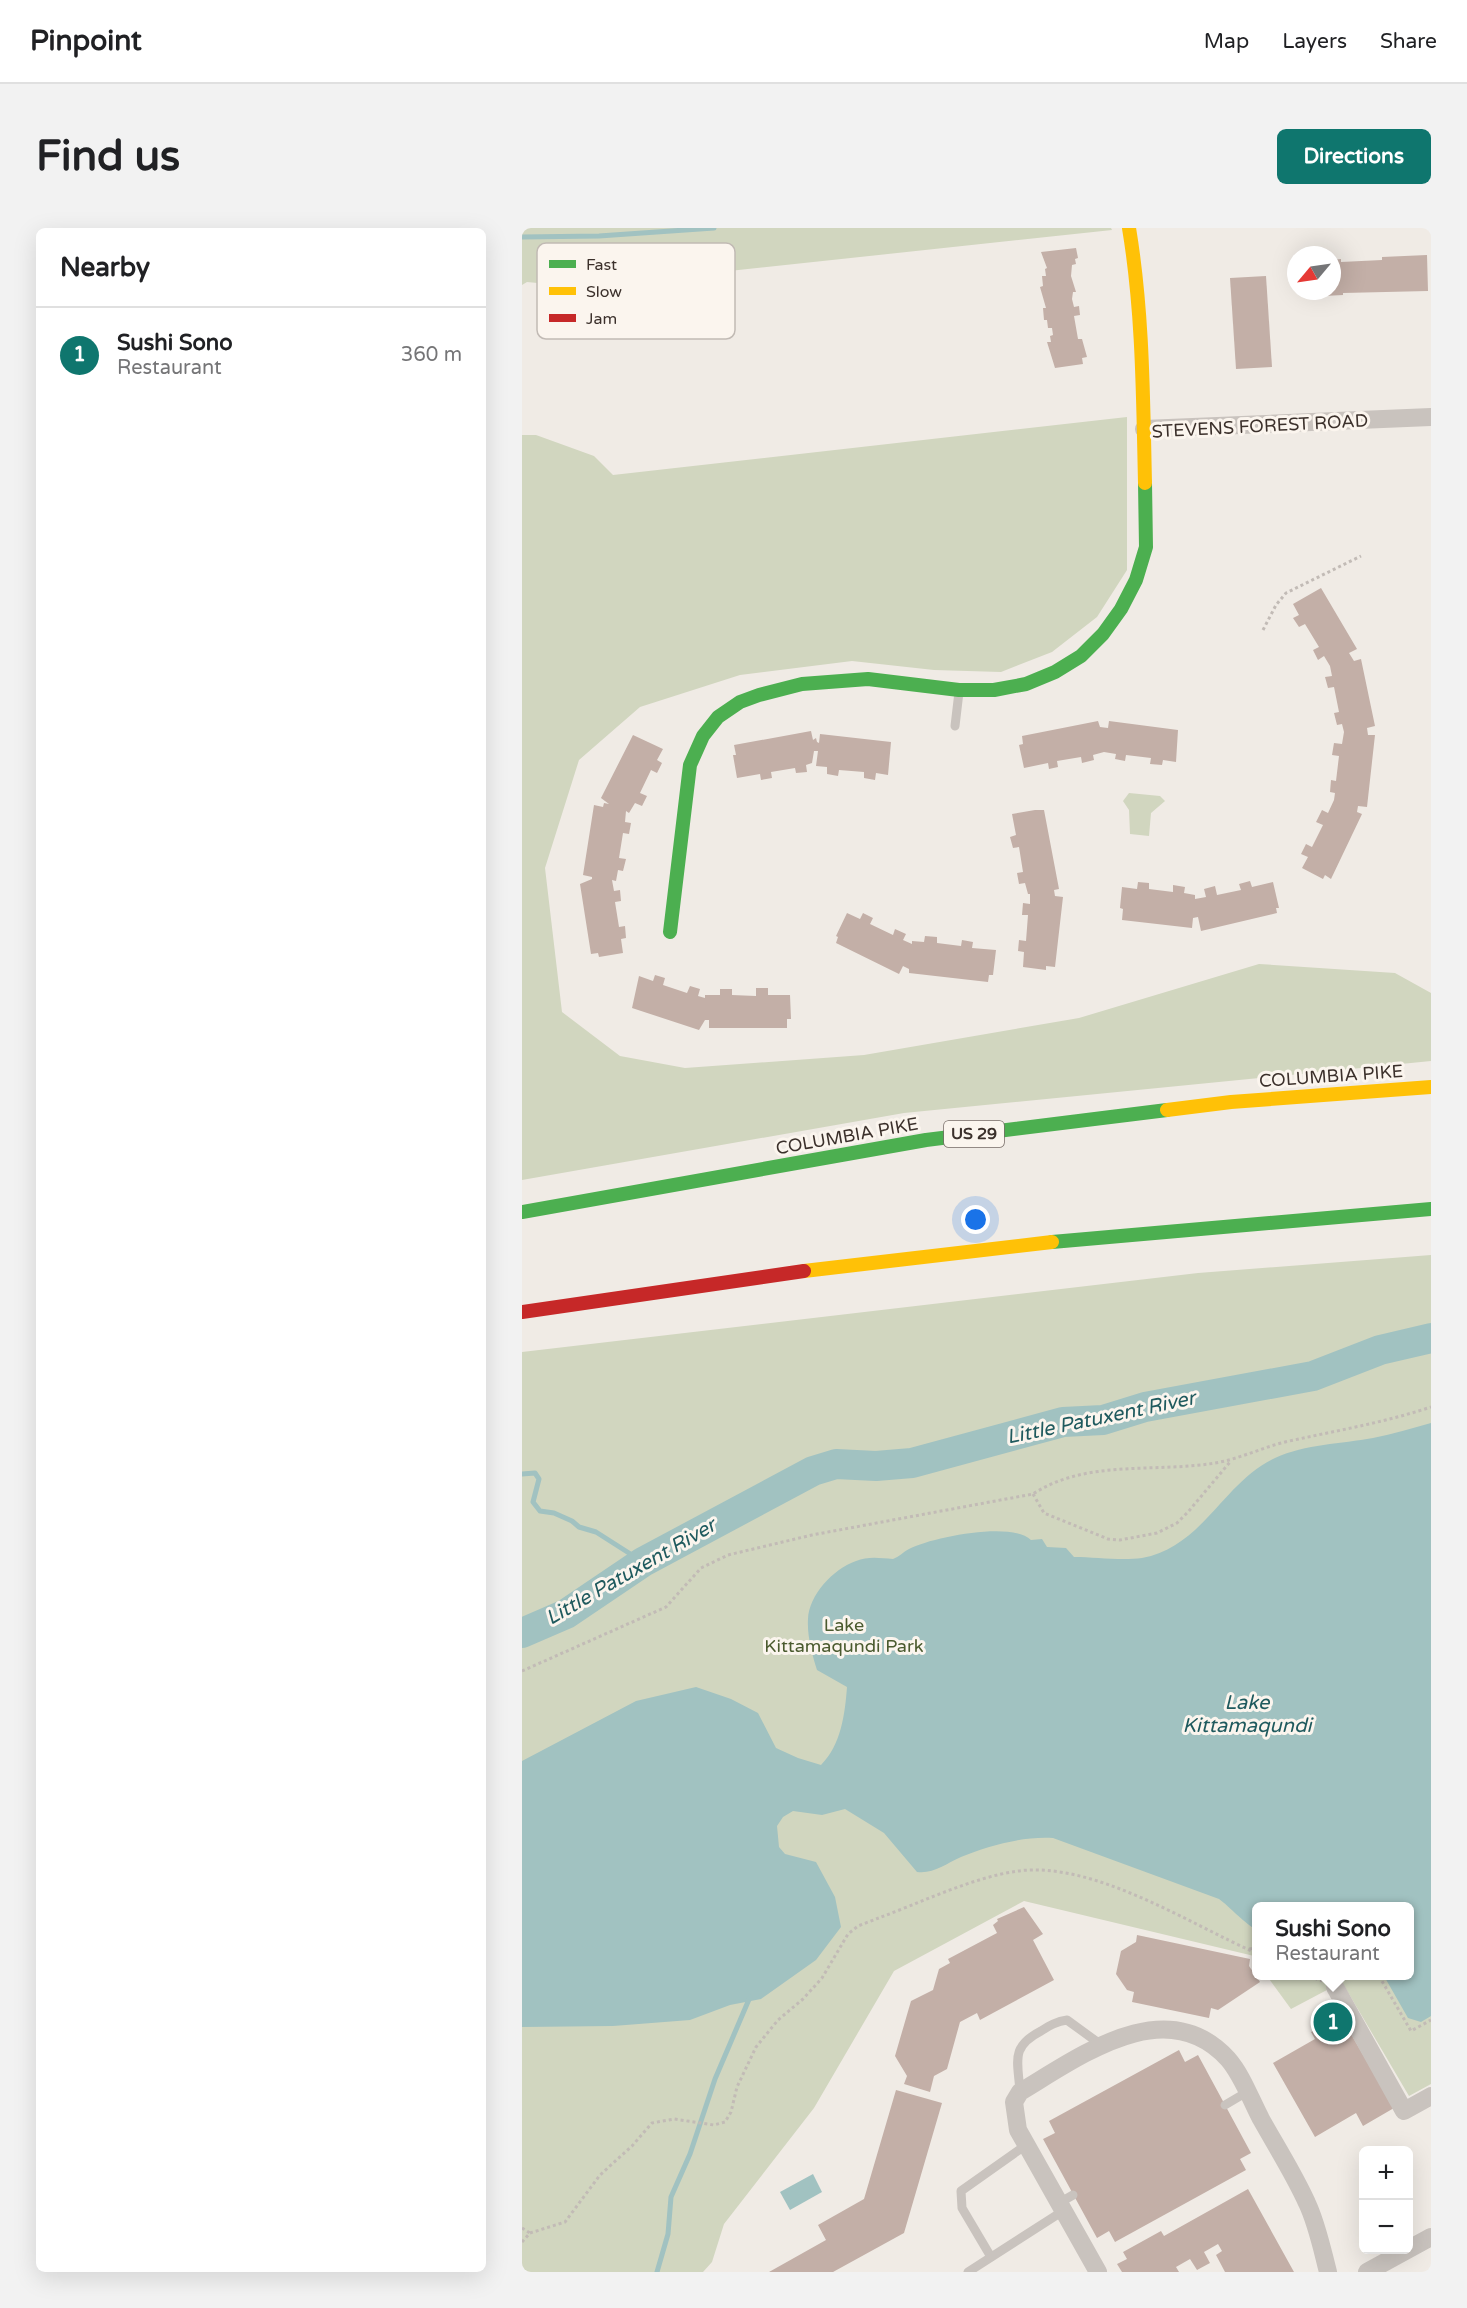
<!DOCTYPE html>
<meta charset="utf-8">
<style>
:root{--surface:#fff;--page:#f2f2f2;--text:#202124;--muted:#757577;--line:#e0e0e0;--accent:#0f766e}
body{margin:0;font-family:"Varela Round",sans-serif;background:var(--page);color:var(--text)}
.controls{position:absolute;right:18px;bottom:18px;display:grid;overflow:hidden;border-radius:9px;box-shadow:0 6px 24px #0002}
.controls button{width:54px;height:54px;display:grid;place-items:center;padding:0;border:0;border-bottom:2px solid var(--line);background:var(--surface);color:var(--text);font:30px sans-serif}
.compass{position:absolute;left:765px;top:18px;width:54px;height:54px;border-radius:50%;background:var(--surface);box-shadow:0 6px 24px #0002;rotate:241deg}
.you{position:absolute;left:454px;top:992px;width:21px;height:21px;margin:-15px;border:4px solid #fff;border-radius:50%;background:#1a73e8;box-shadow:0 0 0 9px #1a73e833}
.badge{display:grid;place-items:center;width:39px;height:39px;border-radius:50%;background:var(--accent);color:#fff;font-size:20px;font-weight:700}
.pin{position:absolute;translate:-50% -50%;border:3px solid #fff;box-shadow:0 2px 6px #0006}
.popup{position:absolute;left:730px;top:1674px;width:162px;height:78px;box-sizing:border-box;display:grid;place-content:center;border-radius:9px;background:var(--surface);filter:drop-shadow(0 2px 4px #0005);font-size:20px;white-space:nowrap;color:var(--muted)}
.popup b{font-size:22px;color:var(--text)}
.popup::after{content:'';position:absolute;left:50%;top:100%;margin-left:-12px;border:12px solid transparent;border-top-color:var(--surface)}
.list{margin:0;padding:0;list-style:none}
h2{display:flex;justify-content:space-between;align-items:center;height:78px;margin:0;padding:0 24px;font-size:26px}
h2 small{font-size:20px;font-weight:400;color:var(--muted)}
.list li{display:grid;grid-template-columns:39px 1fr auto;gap:18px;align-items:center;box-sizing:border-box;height:96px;padding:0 24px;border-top:2px solid var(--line)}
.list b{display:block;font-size:22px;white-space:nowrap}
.list p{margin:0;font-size:20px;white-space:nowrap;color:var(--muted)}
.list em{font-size:20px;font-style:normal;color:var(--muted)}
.map{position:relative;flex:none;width:909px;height:2044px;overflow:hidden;border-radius:9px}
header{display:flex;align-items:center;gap:36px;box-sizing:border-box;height:84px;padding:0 30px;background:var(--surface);border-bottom:2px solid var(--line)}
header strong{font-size:28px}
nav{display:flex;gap:33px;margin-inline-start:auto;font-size:21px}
.intro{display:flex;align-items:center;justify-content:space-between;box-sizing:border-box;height:144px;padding:0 36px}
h1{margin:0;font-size:42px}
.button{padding:15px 27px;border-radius:9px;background:var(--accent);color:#fff;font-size:21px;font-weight:700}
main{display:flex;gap:36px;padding:0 36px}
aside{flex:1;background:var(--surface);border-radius:9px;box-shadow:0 6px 24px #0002}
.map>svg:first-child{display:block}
.green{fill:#d1d6bf}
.water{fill:#a1c2c1}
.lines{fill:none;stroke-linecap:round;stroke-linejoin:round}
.stream{stroke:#a1c2c1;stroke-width:5}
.river{stroke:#a1c2c1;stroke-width:30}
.building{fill:#c3afa7}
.path{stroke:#c2bbb6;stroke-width:3;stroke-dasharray:3 3;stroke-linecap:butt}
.lane{stroke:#c9c3be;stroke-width:9}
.street{stroke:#c9c3be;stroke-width:18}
.fast{stroke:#4caf50;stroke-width:14}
.slow{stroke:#ffc107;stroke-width:14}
.jam{stroke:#c62828;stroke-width:14}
.labels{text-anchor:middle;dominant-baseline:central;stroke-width:6;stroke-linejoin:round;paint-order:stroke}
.shield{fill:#fbf5ee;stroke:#756b66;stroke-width:1.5}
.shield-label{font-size:16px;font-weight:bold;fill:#3b302b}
.street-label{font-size:18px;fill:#3b302b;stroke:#fbf5ee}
.park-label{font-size:18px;fill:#4a5a2e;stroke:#fbf5ee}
.water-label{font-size:20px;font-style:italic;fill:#1f5a5e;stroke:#fbf5ee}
.key{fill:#fbf5ee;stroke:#c1bab4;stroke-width:1.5}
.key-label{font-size:16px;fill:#3b302b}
</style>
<header>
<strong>Pinpoint</strong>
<nav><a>Map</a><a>Layers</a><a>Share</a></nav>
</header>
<div class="intro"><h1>Find us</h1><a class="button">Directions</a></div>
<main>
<aside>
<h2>Nearby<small></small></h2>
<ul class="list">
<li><span class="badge">1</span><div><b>Sushi Sono</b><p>Restaurant</p></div><em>360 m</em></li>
</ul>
</aside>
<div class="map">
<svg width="909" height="2044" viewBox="0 0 909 2044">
<rect width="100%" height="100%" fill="#f0ebe5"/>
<g class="green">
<path d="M0,0H589L590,2L58,59L5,54L0,57Z"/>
<path d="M605,189V342L575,389L530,424L479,444L412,442L330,433L218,447L118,479L57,532L23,640L40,784L98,828L163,840L342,827L557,790L737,736L873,745L909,765V833L382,885L0,952V207H14L72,228L91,247Z"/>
<path d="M607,565L638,568L643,573L629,585L627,608L608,606L607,582L601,573Z"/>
<path d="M909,1027V1856L887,1868L820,1754L769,1781L745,1748H888V1678H734V1737L732,1728L502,1673L372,1743L292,1880L202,1996L190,2034L181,2044H0V1124L676,1045Z"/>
</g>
<g class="water">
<path d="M909,1195V1788L899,1794L886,1790L862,1748H888V1678H734V1701C725,1698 707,1678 697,1671L531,1610C501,1608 466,1618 439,1629C423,1636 412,1646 395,1644L362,1605L323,1581L300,1587L271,1583L261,1589L255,1598L257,1619L263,1626L294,1634L313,1669L319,1699L294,1732L239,1771L208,1777L168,1792L91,1798L0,1799V1533L114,1473L174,1459L209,1471L236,1485L254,1520L276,1530L299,1537C319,1517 323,1486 325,1459L295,1442C290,1426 285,1408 286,1391C287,1367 311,1341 334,1333C346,1328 358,1330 371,1331C377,1329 381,1324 387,1321C410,1309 490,1293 509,1312L520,1311L525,1319L544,1320L552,1329C573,1329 599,1333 620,1330C681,1319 701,1254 753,1230C784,1216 819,1216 851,1210C871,1206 890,1200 909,1195Z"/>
<path d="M291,1946L300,1964L268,1982L258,1964Z"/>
</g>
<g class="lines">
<g class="stream">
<path d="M0,9L77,8L192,0"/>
<path d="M0,1246L13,1245L17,1251L11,1274L18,1283L32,1285L50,1293L57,1299L74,1304L121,1334"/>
<path d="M135,2044L146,2006L149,1969L168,1926L193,1851L228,1769"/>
</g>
<path class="river" d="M0,1405L44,1386L121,1334L291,1243L314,1236L354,1238L390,1235L541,1194L581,1192L623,1179L791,1148L858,1122L909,1110"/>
</g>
<g class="building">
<path d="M554,20L556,30L553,31L554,36L550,37L549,48L554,64H551L550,71L552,79L557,78L558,87L552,88L556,111H560L565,129L560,130L561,136L533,140L525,114H529L528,108L531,107L530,100H526L525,92H522L521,80H524L518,59L521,58L520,48H524L523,41L525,40L519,24Z"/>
<path d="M905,27L906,63L821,65V67L783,69V63H810V32L819,31V34L860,32V29Z"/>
<path d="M744,48L750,139L714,141L708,50Z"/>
<path d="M799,360L835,421L827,425L832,433L839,431L853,498L845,500L846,507H853L845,579L836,578L835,584L840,586L809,651L803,647L801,651L780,640L786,629L779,626L784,616L790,619L801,597L794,594L800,582L806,585L812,572L813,565L808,564L809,552L814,553L817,528L810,527L812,515L820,516L822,504L820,496L815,497L812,485L817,484L812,459L806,460L803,449L810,448L808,438L802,428L796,432L791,422L797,419L783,396L777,399L771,390L777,387L771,376Z"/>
<path d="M576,493L578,499L586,500L587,493L656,502L654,534L641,532L640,537L628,536L629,530L604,527L603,533L593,531L594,526L582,524L571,527L572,532L560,535L559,529L535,533L536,539L527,541L526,535L502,540L497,517L501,516L500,508Z"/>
<path d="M289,503L291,512L294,510L295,514L297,515L298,506L369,514L366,547L354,545L353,552L342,550V544L317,542L316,548L305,546V539L294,538L296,523H292L290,535L284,537L285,544L274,545L273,540L249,544L250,550L239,552L238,546L215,550L211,527H214L212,517Z"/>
<path d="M111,507L141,521L135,532L140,535L135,545L129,542L118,565L125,568L120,578L113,575L107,585L104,583L103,594L109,595L107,606L101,605L97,630L104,631L101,643L96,642L94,653L90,652L92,663L98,662L99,673L93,674L97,699L103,698L104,710L99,711L101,725L77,729L76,725L69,726L58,656L70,651V649L61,647L72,577L81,579L82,575L87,576L79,570Z"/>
<path d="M513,582H522L537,661L532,662L533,668L541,669L533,739L524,738V742L501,739L502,724L496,723L497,712L504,713L506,687H500L501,675L508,676V666H506L503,655L497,656L495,645L501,644L497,619L491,620L488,609L494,607L490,586Z"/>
<path d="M728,653L730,659L751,654L757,680H754L755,685L679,703L676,689L671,690L670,700L600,692L601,681L598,680L600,659L615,661L616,654L627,655V661L651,664V657L663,659L662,665L673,667V671L684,669L682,661L693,658L695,667L719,662L717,656Z"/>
<path d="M325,685L338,691L341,685L351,690L348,696L371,707L373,701L384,706L381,712L390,716V713L402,714L403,708L415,709V715L439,718L440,712L451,714L450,720L474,722L471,747H467L466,754L387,745V741L381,738L377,746L314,715L316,709L314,708Z"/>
<path d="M133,747L143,750L141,757L165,765L168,758L178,761L176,768L183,770V767H198V761H210V767L234,768V760H246V767H268L269,791H265V800H187V792H183L177,802L110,780L117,748L131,753Z"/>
<path d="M502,1679L521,1706L511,1712L532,1752L458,1792L455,1785L438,1794L425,1841L412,1848L408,1864L382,1856L385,1848L373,1828L389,1773L411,1762L417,1741L428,1735L426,1731L475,1705L471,1697L476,1693L475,1691Z"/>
<path d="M615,1707L728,1731L727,1738L738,1754L696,1782L689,1780L687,1790L610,1774L612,1764L605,1762L594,1746L599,1723L614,1714Z"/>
<path d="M818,1787L872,1880L841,1898L834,1885L793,1909L751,1835L793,1811L789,1804Z"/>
<path d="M657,1822L663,1834L676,1827L729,1925L718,1931L724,1942L593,2014L587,2003L575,2010L521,1911L533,1905L527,1893Z"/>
<path d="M374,1862L420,1875L382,2005L311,2044H247L304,2012L296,1997L342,1971Z"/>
<path d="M726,1961L772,2044H703L694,2027L700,2023L696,2016L682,2024L688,2035L675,2042L668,2031L654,2039L657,2044H600L595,2036L605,2031L601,2024L639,2003L642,2008Z"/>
</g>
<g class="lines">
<g class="path">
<path d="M741,402L754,377L764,365L839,328"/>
<path d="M511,1266L522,1285L586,1311L598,1312L635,1305L655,1295L666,1284L708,1234"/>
<path d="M0,1443L144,1379L179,1340L206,1327L290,1307L511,1266C564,1231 634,1245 693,1235C717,1231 739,1220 763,1214C812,1203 861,1195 909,1179"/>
<path d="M727,1721L734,1720"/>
<path d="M787,1748L800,1753"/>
<path d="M857,1748L889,1803L909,1792"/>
<path d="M0,2000L8,2005"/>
<path d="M0,2014L8,2005L43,1994L78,1947L110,1918L130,1895L152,1891L192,1897L203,1894L209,1884L215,1859L234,1819L256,1792L281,1771L300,1750L326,1706L336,1698L354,1691C398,1675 451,1649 496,1643C571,1633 666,1695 734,1725"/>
</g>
<g class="lane">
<path d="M433,498L437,464"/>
<path d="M498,1864C496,1833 488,1819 519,1803C527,1798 535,1793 545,1792L578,1816"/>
<path d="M703,1877L725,1864"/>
<path d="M537,1975L551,1967"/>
<path d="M469,2029L440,1980L439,1963L504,1917"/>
<path d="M446,2044L541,1983"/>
</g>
<g class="street">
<path d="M622,201L909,189"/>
<path d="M813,1759L882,1883L909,1868"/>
<path d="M576,2044L496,1902L492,1874L498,1864C557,1829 644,1763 706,1831C720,1847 729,1872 739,1891C754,1918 772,1946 785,1975C795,1996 800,2021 806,2044"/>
<path d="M845,2044L909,2009"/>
</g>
<g class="fast">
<path d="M148,704L168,537L181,508L196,489L218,474L237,467L280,456L346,451L437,462H472L504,456L533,444L559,428L581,406L599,381L614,352L624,319L623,255"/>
<path d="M0,984L404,912L645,882"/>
<path d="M530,1014L909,981"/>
</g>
<g class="slow">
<path d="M607,0C621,84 621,170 623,255"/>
<path d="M645,882L709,874L909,859"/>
<path d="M282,1043L530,1014"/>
</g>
<path class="jam" d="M0,1084L282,1043"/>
</g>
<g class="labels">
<rect class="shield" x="422" y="893" width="60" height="26" rx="4.5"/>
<g class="shield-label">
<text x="452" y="906">US 29</text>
</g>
<g class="street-label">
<text transform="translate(738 198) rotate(-3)">STEVENS FOREST ROAD</text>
<text transform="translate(809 848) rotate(-4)">COLUMBIA PIKE</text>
<text transform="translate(325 908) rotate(-10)">COLUMBIA PIKE</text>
</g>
<g class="park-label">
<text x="322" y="1397">Lake<tspan x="322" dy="21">Kittamaqundi Park</tspan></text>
</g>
<g class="water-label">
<text transform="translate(579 1190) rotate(-12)">Little Patuxent River</text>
<text transform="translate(109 1344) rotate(-30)">Little Patuxent River</text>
<text x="725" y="1475">Lake<tspan x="725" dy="23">Kittamaqundi</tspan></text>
</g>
</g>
<rect x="15" y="15" width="198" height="96" rx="9" class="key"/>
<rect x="27" y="32" width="27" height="8" fill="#4caf50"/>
<rect x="27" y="59" width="27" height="8" fill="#ffc107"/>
<rect x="27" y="86" width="27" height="8" fill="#c62828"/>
<g class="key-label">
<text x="64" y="42">Fast</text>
<text x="64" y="69">Slow</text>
<text x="64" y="96">Jam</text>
</g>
</svg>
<div class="controls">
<button>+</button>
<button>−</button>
</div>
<svg class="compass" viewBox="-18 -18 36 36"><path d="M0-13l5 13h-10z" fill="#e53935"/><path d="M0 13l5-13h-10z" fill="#757577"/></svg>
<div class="you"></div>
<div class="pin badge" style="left:811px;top:1794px">1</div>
<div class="popup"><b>Sushi Sono</b>Restaurant</div>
</div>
</main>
